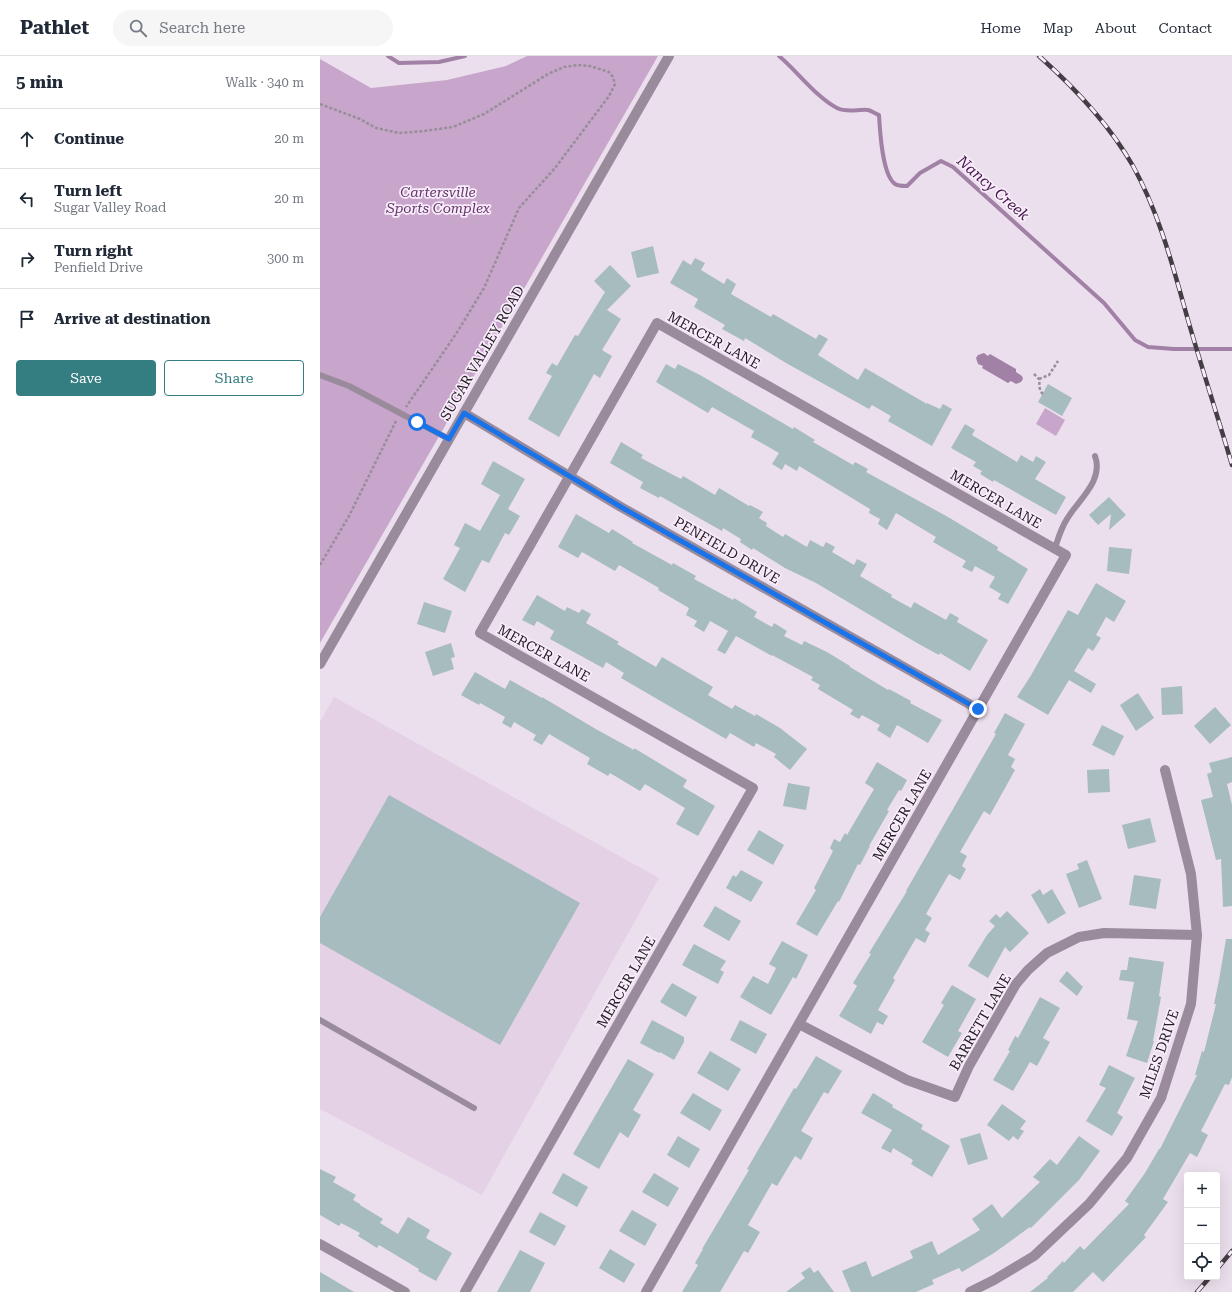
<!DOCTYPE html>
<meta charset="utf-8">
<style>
:root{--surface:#fff;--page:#f6f6f7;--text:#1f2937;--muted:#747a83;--line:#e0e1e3;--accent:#347d81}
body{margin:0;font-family:"Roboto Serif",serif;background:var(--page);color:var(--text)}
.controls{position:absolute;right:12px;bottom:12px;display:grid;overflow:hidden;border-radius:4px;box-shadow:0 4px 16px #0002}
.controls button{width:36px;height:36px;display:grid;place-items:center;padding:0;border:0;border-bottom:1px solid var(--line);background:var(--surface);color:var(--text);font:20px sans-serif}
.stop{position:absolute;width:12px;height:12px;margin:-9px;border:3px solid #1a73e8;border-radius:50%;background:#fff}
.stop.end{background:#1a73e8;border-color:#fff;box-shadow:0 1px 4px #0008}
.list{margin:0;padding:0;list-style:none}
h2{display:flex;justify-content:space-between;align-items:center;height:52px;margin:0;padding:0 16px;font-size:17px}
h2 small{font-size:13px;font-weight:400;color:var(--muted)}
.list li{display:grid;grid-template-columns:26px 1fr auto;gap:12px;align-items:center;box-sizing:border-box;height:60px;padding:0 16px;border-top:1px solid var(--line)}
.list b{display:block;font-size:15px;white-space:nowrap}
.list p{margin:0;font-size:13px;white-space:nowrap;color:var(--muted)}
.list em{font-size:13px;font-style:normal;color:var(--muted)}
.actions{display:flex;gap:8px;padding:12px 16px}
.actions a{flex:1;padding:9px 0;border:1px solid var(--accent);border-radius:4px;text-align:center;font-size:14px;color:var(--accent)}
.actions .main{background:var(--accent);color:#fff}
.icon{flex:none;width:22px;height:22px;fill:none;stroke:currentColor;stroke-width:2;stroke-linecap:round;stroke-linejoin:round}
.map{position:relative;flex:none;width:912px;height:1236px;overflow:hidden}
header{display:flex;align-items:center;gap:24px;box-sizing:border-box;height:56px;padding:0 20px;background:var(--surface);border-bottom:1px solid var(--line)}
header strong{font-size:19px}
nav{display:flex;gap:22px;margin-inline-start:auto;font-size:14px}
.search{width:280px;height:36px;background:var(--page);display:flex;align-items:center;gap:10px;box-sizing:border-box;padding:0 14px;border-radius:22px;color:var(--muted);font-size:15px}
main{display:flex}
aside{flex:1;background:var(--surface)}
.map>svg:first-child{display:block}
.built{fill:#e4d1e6}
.green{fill:#c8a6cc}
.water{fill:#a281a6}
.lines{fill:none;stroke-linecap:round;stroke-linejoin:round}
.stream{stroke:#a281a6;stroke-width:4}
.building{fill:#a6bcbe}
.path{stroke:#988e99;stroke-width:2.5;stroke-dasharray:3 2;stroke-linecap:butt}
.service{stroke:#9a8b9c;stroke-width:6}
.minor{stroke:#9a8b9c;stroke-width:10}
.tertiary{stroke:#9a8b9c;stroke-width:10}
.rail-casing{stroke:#433d44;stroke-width:4.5}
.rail{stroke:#f9ecfb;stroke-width:3;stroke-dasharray:9;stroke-linecap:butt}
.route{stroke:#1a73e8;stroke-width:5}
.labels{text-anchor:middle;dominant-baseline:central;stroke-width:3.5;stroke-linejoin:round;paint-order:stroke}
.park-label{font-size:14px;font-style:italic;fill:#623668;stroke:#f9ecfb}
.street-label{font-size:14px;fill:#221d23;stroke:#f9ecfb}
.water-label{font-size:15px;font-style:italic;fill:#411647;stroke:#f9ecfb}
</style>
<header>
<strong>Pathlet</strong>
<div class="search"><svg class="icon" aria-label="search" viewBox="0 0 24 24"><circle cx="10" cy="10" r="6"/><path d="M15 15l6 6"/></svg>Search here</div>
<nav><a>Home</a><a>Map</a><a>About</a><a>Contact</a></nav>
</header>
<main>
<aside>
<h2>5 min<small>Walk · 340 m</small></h2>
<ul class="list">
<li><svg class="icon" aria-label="ahead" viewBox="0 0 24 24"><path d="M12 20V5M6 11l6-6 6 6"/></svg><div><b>Continue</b></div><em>20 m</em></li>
<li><svg class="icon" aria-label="left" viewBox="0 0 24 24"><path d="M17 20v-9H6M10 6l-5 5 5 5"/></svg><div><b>Turn left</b><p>Sugar Valley Road</p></div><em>20 m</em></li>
<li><svg class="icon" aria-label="right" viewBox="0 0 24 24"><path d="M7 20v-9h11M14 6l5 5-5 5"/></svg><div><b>Turn right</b><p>Penfield Drive</p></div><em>300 m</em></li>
<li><svg class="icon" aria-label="arrive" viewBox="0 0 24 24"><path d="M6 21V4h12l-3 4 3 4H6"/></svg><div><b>Arrive at destination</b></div></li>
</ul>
<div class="actions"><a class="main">Save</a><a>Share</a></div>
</aside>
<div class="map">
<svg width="912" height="1236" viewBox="0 0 912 1236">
<rect width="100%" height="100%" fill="#ecdfed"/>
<path class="built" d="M14,641L339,822L162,1139L0,1053V666Z"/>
<g class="green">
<path d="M207,0H338L0,587V3L51,32L127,24L186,10Z"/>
<path d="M725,352L745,364L736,380L716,368Z"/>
</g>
<path class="water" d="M664,297L668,300L670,298L696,313V316L702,320L703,323L701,326L696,328L691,325L688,327L662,312L663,310L658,308L656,302L658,299Z"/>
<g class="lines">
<g class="stream">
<path d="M68,0L79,7L119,6L145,0"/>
<path d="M459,0C477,15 497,42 517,52C527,57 538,53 548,54C552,55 556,58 559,59C560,75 562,119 575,128C578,130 583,130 587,130L600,117L621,105L633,111L784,247L815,284L828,291L854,293H912"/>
</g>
</g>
<g class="building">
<path d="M333,190L339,217L317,222L311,196Z"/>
<path d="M375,202L385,207L381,214L404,228L407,222L416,228L411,238L451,261L453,258L496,283L499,278L508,283L498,299L538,324L545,312L607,348V347L620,353L623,348L632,353L612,390L568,365L571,360L552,349L549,353L466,307L425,282L424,285L402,273L405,269L374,251L378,243L350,227L363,204L371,209Z"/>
<path d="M290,209L311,230L287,254L301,263L282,294L292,300L280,322L274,318L239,381L208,363L232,320L226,317L232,307L237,310L255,279L258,280L285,236L274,225Z"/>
<path d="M346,308L355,313L358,308L380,319L473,373L474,371L495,384L493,386L533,409L535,406L548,413L546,416L628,461L678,491L677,494L708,513L688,548L678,543L681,538L669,531L675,521L655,510L652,516L642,511L646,505L613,486L616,481L576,457L567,474L558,468L560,463L549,457L550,453L479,410L477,415L465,408L462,414L452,408L459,397L431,381L434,375L392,351L388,357L336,326Z"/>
<path d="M728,328L752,342L742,360L718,346Z"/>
<path d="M645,368L655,374L652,379L697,406L701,399L713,406L716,400L726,406L715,423L746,441L736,459L674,424L673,426L660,418L662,415L653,410L656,406L631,392Z"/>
<path d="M301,386L323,399L321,402L361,423L363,420L395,439L399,432L429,450L430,449L443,456L439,462L447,467L446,470L463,481L465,478L487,491L490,484L503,491L506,486L515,491L512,496L534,509L537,503L547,508L540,520L572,539L571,541L591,552L594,546L626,564L630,557L639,562L637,566L668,584L650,615L620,597L619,599L597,587L496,527L465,512L433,492L432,494L420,486L421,483L403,472L402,475L340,440L339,442L320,432L323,426L290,407Z"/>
<path d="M173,405L205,423L188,453L200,460L189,479L185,477L169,507L162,504L145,536L123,523L140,492L134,489L145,467L160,475L180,439L161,428Z"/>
<path d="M789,441L806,459L789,474L791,458L778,469L769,459Z"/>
<path d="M256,458L289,477L292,473L313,486L312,487L352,509L353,507L376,520L374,523L413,544L414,542L437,556L434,561L452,571L454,567L467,575L464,580L482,589L484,585L507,596L530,610V611L568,634L569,633L591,645L590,647L622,664L608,687L577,669L570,682L557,674L560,669L542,659L539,663L530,658L533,654L498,633L500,629L491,624L493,621L452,599V600L416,580L405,598L397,594L408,575L390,565L384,576L374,570L377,565L366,559L369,552L338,534L339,532L299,509L295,515L262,496L258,502L238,491Z"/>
<path d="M789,491L812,493L809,518L787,515Z"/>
<path d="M776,527L806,545L794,566L786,561L776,579L781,582L773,595L768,592L754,615L776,628L771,637L749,624L728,659L697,641L710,621L748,554L758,559Z"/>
<path d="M217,539L245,555L247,551L259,557L262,553L271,558L266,567L299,586L297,588L336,611L342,601L393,631L388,639L412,653L415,649L435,660L436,658L460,672L487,693L470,714L454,701L456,698L436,687L434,691L410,677L406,683L301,622L304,617L286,606L283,612L230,583L234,575L217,565L214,570L202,564Z"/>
<path d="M104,546L132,555L125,577L97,568Z"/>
<path d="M131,587L135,601L131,602L134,613L113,620L105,596Z"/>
<path d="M155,616L185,633L190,624L222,642V641L274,672L314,694V692L367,724L363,731L395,750L378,780L356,768L365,752L325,728L320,735L290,717L288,720L267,708L270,702L229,678L222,689L213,684L216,679L194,666L191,672L182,667L185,661L160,647L159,649L141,639Z"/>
<path d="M862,630L863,658L842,659L841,632Z"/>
<path d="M818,637L834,662L816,675L800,649Z"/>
<path d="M895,651L911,669L890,688L874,670Z"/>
<path d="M685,657L705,668L688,699L695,703L691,711L695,714L670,759L664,755L640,796L647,800L642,810L646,813L640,824L629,818L606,858L612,862L605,874L610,877L605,887L596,882L573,922L575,924L558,954L568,960L563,969L557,966L551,978L519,960L537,930L533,927L551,898L549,897L587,835H586L676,678L674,677Z"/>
<path d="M782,669L804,680L794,700L772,689Z"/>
<path d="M912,701V726L907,728L912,749V850L903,851L901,803L896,804L881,744L893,741L887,718L892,716L889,707Z"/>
<path d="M557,706L587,724L581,735L579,734L567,754L569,755L549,790H550L540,809L538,808L519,846L518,845L497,880L476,868L496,834L494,832L513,795L510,792L514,783L520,786L525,777L527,779L554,733L545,727Z"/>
<path d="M789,713L790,736L768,737L767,714Z"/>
<path d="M468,727L490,731L486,754L463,750Z"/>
<path d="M69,739L260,847L180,989L0,887V861Z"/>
<path d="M830,762L836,786L808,793L802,769Z"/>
<path d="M439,774L464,789L453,809L427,794Z"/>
<path d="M767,804L782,843L759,852L746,818L759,813L757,808Z"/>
<path d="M421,814L443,826L431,846L406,832L413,819L416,821Z"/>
<path d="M814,819L841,823L836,853L809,849Z"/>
<path d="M720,833L723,839L732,833L746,857L728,868L711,839Z"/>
<path d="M395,850L421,865L409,885L383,870Z"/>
<path d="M687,855L709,877L690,896L685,891L668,922L648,910L667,879L675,870L669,865L676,858L680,862Z"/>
<path d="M906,883H912V1021L909,1029L905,1028L881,1075L888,1079L877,1101L870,1097L843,1143L848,1146L824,1179L826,1181L783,1226L773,1216L753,1236H710L728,1222L727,1221L743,1205L744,1207L760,1190L764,1194L809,1148L805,1145L825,1117L839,1093H840L877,1019H875L882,995L884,996L896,948H894L899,924Z"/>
<path d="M462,885L488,899L476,923L473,921L451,959L420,941L433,920L448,928L456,912L449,908Z"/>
<path d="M374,888L406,905L400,914L404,916L398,928L362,909Z"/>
<path d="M809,901L844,906L839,940L841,941L833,985H834L827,1007L806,1000L818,965L807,963L814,926L799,924L801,914H807Z"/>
<path d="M747,915L763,931L757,940L739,925Z"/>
<path d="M352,927L377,941L366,961L340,946Z"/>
<path d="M632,929L656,943L638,975L642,977L628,1001L602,986L624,949L621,947Z"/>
<path d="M720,941L740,952L723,982L730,986L717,1010L710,1006L693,1035L673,1024L690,995L688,994L695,980L698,982Z"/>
<path d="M332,964L364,981V986L354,1004L340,996L339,997L320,987Z"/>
<path d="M420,964L447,978L436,998L410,984Z"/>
<path d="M390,995L421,1013L408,1035L377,1017Z"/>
<path d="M496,1000L522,1015L508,1038L504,1036L481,1075L493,1082L481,1104L475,1100L457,1130L452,1127L428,1169L440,1176L428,1197L424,1195L400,1236H362L378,1209L375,1207L383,1193H382L429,1114L427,1113L474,1032L476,1033Z"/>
<path d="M308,1003L334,1018L313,1054L321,1059L308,1082L300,1076L279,1113L253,1098Z"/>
<path d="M789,1009L815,1022L797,1057L803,1061L792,1080L766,1065L786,1032L779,1029Z"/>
<path d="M373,1037L402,1054L390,1075L360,1057Z"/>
<path d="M553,1037L573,1049L572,1051L603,1069L601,1073L630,1090L612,1121L591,1108L593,1104L573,1092L571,1097L561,1092L572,1074L541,1057Z"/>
<path d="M682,1048L706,1065L700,1073L704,1075L698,1084L693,1080L689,1085L667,1069Z"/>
<path d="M660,1077L668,1103L648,1109L640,1083Z"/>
<path d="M358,1080L380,1093L369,1112L347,1099Z"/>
<path d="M759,1080L780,1095L759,1124L711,1172L710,1171L674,1197L642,1216L639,1212L612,1224L614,1228L596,1236H531L522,1215L546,1205L552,1221L593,1202L590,1195L612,1185L618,1199L660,1174L652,1163L672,1148L682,1162L720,1126L713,1121L730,1103L737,1109Z"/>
<path d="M0,1113L16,1121L13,1126L36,1139L33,1144L40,1148V1149L63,1163L60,1167L78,1178L88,1161L110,1174L106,1182L132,1197L116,1225L98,1215L99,1213L59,1189L57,1192L38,1180L40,1177L21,1167L19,1170L0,1159Z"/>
<path d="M243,1117L268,1131L257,1151L232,1137Z"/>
<path d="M334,1117L359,1132L348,1151L322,1136Z"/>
<path d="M312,1154L337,1168L325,1190L299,1175Z"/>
<path d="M220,1156L246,1170L235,1190L209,1176Z"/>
<path d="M290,1193L315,1208L304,1227L279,1212Z"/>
<path d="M200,1194L225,1207L210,1236H177Z"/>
<path d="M490,1211L494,1217L498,1214L514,1236H466L485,1222L481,1217Z"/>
<path d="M0,1216L34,1236H0Z"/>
</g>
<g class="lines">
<g class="path">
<path d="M0,48L40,63L56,72L79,77L104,75L133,71L164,58L228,18L244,11L258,9L270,10L289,16L293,21L295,28L289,40L235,112L199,152L164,232L136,278L86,351"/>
<path d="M714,318L719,323C720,328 718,333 723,338"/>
<path d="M719,323L729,319L738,305"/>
<path d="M0,509L29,460L76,365"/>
</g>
<g class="service">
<path d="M0,319L29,330L129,383"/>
<path d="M735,492C738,483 741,472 747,463C758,444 784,425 775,400"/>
<path d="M0,964L154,1052"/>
</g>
<g class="minor">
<path d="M144,357L301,451L658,653"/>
<path d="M479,968L587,1024L635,1041L649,1010L696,928L708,914L727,897L759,881L784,877L877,879"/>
<path d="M0,1188L85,1236"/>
<path d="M145,1236L433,732L160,577L337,267L746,499L326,1236"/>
<path d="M650,1236L674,1224L714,1200L769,1148L807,1102L841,1042L871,948L877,879L871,818L845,714"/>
</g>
<path class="tertiary" d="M0,608L349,0"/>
<defs>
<g id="rail">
<path d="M719,0C755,32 789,68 813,110C840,159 853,211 868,264C882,313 898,361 912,409"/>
<path d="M897,1213L912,1195"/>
<path d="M877,1236L890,1221"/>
</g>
</defs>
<use href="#rail" class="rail-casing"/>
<use href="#rail" class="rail"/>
</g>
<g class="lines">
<path class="route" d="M97,366L129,383L144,357L301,451L658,653"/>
</g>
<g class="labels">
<g class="park-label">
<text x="118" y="136">Cartersville<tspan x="118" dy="16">Sports Complex</tspan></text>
</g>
<g class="street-label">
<text transform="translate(394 284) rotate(29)">MERCER LANE</text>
<text transform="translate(162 297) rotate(-60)">SUGAR VALLEY ROAD</text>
<text transform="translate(676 443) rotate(30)">MERCER LANE</text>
<text transform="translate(407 494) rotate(30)">PENFIELD DRIVE</text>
<text transform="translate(224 597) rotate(29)">MERCER LANE</text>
<text transform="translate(582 759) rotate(-60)">MERCER LANE</text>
<text transform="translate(306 926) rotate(-60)">MERCER LANE</text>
<text transform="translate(660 966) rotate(-60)">BARRETT LANE</text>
<text transform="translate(839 998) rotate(-71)">MILES DRIVE</text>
</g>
<g class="water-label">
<text transform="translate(673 132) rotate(41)">Nancy Creek</text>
</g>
</g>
</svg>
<div class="controls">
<button>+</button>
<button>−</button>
<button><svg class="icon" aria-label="locate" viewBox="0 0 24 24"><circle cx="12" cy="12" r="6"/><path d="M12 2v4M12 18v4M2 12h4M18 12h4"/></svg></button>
</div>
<div class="stop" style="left:97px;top:366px"></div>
<div class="stop end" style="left:658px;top:653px"></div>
</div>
</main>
